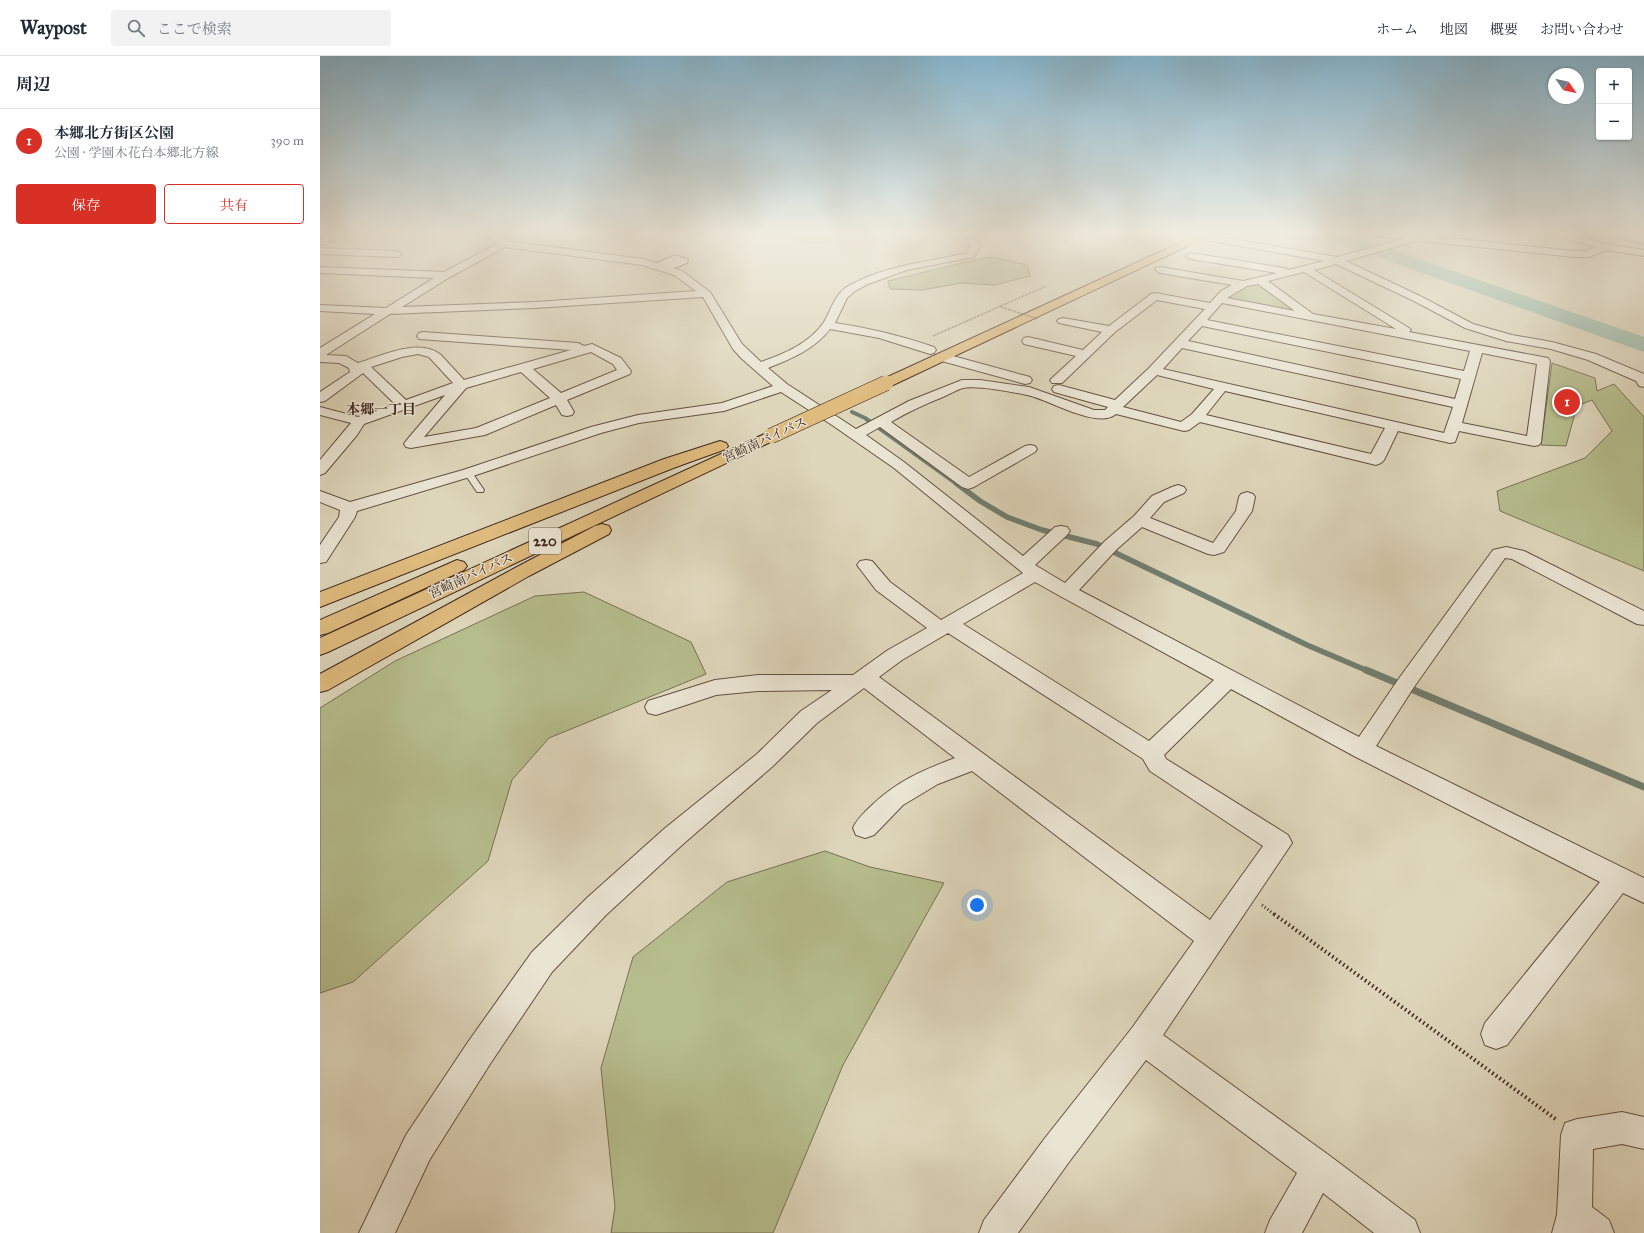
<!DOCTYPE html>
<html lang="ja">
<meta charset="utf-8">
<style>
:root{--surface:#fff;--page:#f2f2f3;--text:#1f2937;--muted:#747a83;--line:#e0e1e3;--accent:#d93025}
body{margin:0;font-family:"IM FELL Great Primer","Noto Serif JP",serif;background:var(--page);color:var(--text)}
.controls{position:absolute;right:12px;top:12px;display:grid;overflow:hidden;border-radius:4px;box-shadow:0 1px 3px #0004}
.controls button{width:36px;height:36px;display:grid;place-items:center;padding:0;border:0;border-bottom:1px solid var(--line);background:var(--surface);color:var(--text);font:20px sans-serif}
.compass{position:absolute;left:1228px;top:12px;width:36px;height:36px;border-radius:50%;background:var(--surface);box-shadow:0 1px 3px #0004;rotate:124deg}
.you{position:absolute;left:657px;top:849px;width:14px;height:14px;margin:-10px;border:3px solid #fff;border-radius:50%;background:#1a73e8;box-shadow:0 0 0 6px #1a73e833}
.badge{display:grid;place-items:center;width:26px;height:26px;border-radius:50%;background:var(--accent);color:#fff;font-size:13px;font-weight:700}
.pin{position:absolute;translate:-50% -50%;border:2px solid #fff;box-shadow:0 1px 4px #0006}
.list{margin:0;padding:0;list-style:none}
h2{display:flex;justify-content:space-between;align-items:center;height:52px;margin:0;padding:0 16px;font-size:17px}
h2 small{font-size:13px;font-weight:400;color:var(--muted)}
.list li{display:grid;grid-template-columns:26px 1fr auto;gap:12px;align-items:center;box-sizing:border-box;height:64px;padding:0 16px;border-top:1px solid var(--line)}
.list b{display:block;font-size:15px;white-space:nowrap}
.list p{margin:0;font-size:13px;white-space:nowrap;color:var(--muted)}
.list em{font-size:13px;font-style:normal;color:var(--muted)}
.actions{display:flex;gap:8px;padding:12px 16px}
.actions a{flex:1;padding:9px 0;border:1px solid var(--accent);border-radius:4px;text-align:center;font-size:14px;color:var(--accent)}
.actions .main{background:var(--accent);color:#fff}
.icon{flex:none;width:22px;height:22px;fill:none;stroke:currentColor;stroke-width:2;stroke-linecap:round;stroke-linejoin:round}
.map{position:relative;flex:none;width:1324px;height:1177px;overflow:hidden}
header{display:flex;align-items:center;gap:24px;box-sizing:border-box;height:56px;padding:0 20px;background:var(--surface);border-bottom:1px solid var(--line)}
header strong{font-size:19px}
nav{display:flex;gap:22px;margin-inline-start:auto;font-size:14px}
.search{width:280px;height:36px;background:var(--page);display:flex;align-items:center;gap:10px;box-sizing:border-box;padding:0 14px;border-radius:4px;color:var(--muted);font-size:15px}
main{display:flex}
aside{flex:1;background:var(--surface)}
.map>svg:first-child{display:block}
.green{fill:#b6bd8d;stroke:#797154}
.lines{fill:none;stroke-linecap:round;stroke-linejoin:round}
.stream-far3{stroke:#717e70;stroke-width:3}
.stream-far2{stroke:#717e70;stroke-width:4}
.stream-far1{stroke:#717e70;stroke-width:5.5}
.stream{stroke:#717e70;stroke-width:7}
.river{fill:#94baaa;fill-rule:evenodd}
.lane-casing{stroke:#645142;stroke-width:2}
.street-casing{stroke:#645142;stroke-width:2}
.secondary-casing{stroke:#3c251a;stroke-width:2}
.highway-casing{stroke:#3c251a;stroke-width:2}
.path-far2{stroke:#3c251a;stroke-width:1.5;stroke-dasharray:0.5 1;stroke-linecap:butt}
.path-far1{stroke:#3c251a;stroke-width:3;stroke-dasharray:1 2.5;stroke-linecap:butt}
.path{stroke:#3c251a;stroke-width:4;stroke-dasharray:1.5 3;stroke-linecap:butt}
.lane{fill:#eae4d3;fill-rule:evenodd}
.street{fill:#eae4d3;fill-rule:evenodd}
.secondary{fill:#eae4d3;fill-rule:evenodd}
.highway{fill:#dfbb7e;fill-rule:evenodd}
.highway-bridge-far1-casing{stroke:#3c251a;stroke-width:12;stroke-linecap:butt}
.highway-bridge-casing{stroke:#3c251a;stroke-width:16;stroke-linecap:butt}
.path-bridge{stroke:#3c251a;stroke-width:1.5;stroke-dasharray:0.5 1;stroke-linecap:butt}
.highway-bridge-far1{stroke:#dfbb7e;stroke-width:12}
.highway-bridge{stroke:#dfbb7e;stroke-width:15}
.labels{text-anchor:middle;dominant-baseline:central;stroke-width:3;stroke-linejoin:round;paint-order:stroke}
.far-street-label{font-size:13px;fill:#3c251a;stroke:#eae4d3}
.far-neighbourhood-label{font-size:14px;font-weight:bold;fill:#3c251a;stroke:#eae4d3}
.shield{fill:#eae4d3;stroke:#705e52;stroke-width:1}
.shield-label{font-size:15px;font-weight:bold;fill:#3c251a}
</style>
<header>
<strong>Waypost</strong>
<div class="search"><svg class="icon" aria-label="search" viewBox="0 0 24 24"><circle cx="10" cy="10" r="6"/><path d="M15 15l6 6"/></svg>ここで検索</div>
<nav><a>ホーム</a><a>地図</a><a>概要</a><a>お問い合わせ</a></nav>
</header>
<main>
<aside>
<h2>周辺<small></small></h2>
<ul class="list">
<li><span class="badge">1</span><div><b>本郷北方街区公園</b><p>公園 · 学園木花台本郷北方線</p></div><em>390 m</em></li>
</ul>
<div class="actions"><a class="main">保存</a><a>共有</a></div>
</aside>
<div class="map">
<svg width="1324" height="1177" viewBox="0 0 1324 1177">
<rect width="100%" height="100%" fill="#ded6bb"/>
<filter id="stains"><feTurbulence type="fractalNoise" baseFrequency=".005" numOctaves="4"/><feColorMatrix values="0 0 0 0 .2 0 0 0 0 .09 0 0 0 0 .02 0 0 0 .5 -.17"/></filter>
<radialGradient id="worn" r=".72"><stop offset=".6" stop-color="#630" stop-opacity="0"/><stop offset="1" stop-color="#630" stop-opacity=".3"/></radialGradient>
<g class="green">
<path d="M461,177H517L509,187H485Z"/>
<path d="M672,201L707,209L710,220L675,229L641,227L603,234L570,233L568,225L655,204Z"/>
<path d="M939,228L977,255L973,257L910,244L905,241L926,229Z"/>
<path d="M1232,307L1275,322L1277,335L1294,328L1324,361V515L1180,455L1177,435L1265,402L1292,375L1272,344L1257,350L1246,390L1221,389Z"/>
<path d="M264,536L371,586L386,618L229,682L192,724L168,805L33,926L0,937V652L75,605L215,540Z"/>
<path d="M505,795L550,811L624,827L523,1009L453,1177H291L295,1151L281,1012L313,901L407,826Z"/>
</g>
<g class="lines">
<path class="stream-far3" d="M1268,177L1324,188"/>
<path class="stream-far2" d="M532,356L545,362L637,428"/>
<path class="stream-far1" d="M636,427L660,445L687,461L722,474L777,488L987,589L1048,615"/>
<path class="stream" d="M1046,614L1324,731"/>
<path class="river" d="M959,177C993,172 1029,180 1061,190L1324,281V296L1049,198L1030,192L968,182L962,181Z"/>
<defs>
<path id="lane" d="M145,415H151L164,434L163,436H157L144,417Z"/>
<g id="street">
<path d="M17,177H29L27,179L0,190V184Z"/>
<path d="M154,177L174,178L187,185L323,203L362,215L390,236L422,288L441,306C464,298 490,287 504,266C511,254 514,241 525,232C531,228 539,225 547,221C579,208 613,205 647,197L650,190L645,177H654L660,190L654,201L587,214L548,228L535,235L527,242L515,267C549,272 582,280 614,291L616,294L614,297L610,298L559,282L510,273C495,293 471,303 448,312L467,328L536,373L589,345L642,324H660L709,331L774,354H785L788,351L734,336L732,333L734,330L739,329L795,344L829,312L885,253L837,244L795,276L742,327H732L730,324L756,300L704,288L702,285L704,282L708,281L763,294L782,276L739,267L737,265L739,263L743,262L789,270L831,238L835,237L890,247L901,235L912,229L840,217L835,214L836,212L840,211L923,225L957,217L871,203L868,202L866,200L868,198L871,197L964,212L968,214L1004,205L864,180L861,179L860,177H877L1017,201L1105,177H1118L1117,179L1026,205L1102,241L1153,268L1192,279L1232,286L1276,298L1324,318V331L1319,330L1316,325L1268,304L1231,293L1186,285L1145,272L1094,245L1016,208L994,214L1089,272L1091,274L1089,276L1228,302L1230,305L1221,386L1219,389L1214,390L1139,375L1135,386L1130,387L1078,375L1064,404L1061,407L1056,409L880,366L869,374L864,375L796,358C778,374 728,343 707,339C693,336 656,329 643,332C636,334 630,338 623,341C605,348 588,356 571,366L649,421L705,390L710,389L715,390L717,393L715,396L654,431L648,433L642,431L560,371L546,379L584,406L703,500L735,471L741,470L747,471L750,475L747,479L715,509L745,527L785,485L814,460L832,440L852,431L858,429L864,431L866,434L864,437L844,446L830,462L893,487L916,455L919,441L921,438L927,436L933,438L935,441L932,455L904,496L894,499L888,498L822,471L797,493L759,534L1039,681L1080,621L1173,494L1186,491L1204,495L1324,555V569L1317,568L1192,503L1185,502L1094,631L1056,690L1324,822V847L1303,837L1187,989L1176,993L1165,989L1161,978L1165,967L1280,826L1034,700L911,633L844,699L846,703L968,779L972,787L843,979L1010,1100L1095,1164L1100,1177H1054L1003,1137L982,1177H945L950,1164L977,1117L826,1004L749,1106L698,1177H659L664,1164L725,1082L812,972L874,885L652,715L618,728L583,749L554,779L545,782L536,779L533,772C537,763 543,758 550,751C577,725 601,715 635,702L544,632L497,667L453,710L362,789L286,859L232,916L170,1008L110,1103L75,1177H39L86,1079L148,986L212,896L268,841L344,773L437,698L481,655L512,634L438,635L396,639L336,659L328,657L325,651L328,645L395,624L438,619H533L568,594L607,572L556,534L537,509L540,505L546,504L552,505L570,526L621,564L703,517L574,412L512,369L461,336L404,355L319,367L281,377L153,420L37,455L35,461L6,506L0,507V489L19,461L20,454L0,446V435L30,446L143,414L271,371L318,359L402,347L453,330L421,302L413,293L383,241L215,252L70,258L6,299L26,300L38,307C61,300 100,281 121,299L144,324L251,294L99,283L97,280L99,277L103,276L258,287L264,290L272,288L301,302L311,315L310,318L247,344L254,356L252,359L247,360L242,359L236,349L165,379L91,392L86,391L84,388L86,385L125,339L44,368L37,379L5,417L0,419V404L31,367L0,359V351L38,361L75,348L43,317L5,345L0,346V336L30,316L29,312L19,307L0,306V292L55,258L0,255V249L66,252L114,222L0,217V211L124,216L177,188L168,182L156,179ZM185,191L322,209L354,219L376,235L215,246L82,251L130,221ZM984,216L1076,273L993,258L948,225ZM938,228L975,255L907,242L927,230ZM902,247L1150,295L1144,315L887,264ZM882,270L1141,323L1135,343L868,285ZM862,292L1133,351L1124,377L843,313ZM271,296L293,308L297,314L241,337L213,313ZM1162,297L1217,308L1207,380L1142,367ZM98,298L109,301L133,327L86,344L51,311L82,301ZM201,316L230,342L156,372L104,381L146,332ZM837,319L894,333L872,358L861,366L803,351ZM905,335L1065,372L1051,398L886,359ZM715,526L740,540L894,624L829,685L643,568ZM628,577L823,703L830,715L943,790L890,864L559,621L582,604Z"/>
<path d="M0,192L77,195L82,198L77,201L0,198Z"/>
<path d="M622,297L710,321L712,324L710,327L705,328L618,304L616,301L618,298Z"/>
<path d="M1302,1056L1324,1061V1093L1302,1088L1273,1093L1272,1151L1289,1164L1294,1177H1232L1237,1159L1241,1079L1245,1067L1257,1063Z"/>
</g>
<g id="secondary">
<path d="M1051,177H1081L1254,195H1267L1275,191L1234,179L1233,177H1247L1286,188L1324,194V200L1286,194L1269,201H1254L1056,180Z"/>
<path d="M355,199L367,203L368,205L367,207L347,215L342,213L335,212L333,210L335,208Z"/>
</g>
<g id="highway">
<path d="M870,182L875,185L874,187L571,330L566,331L561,330L559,327L561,324Z"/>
<path d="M451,375L457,377L459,380L457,383L8,596L0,599V582Z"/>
<path d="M400,385L406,387L408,390L406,393L356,411L0,551V536L344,403Z"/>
<path d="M282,468L289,470L291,474L289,478L209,520L8,634L0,636V618L195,512L275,470Z"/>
<path d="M137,504L144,506L147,510L144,514L8,577L0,579V564Z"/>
</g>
</defs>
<use href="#lane" class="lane-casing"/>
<use href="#street" class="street-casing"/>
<use href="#secondary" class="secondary-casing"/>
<use href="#highway" class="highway-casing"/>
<path class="path-far2" d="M613,280L726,230"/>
<path class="path-far1" d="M942,849L955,859"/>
<path class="path" d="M954,858L1237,1064"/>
<use href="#lane" class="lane"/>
<use href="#street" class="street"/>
<use href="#secondary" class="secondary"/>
<use href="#highway" class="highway"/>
<defs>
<path id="highway-bridge-far1" d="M870,185L889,177"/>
<path id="highway-bridge" d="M451,380L566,327"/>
</defs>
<use href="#highway-bridge-far1" class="highway-bridge-far1-casing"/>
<use href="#highway-bridge" class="highway-bridge-casing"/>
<path class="path-bridge" d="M681,251L718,263"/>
<use href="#highway-bridge-far1" class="highway-bridge-far1"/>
<use href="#highway-bridge" class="highway-bridge"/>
</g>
<linearGradient id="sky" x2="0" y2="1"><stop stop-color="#86b6cf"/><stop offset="0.52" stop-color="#f0ede0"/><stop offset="1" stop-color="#f0ede0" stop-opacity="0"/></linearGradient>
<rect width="1324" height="341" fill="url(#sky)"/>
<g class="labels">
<g class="far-street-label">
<text transform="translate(445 384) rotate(-25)">宮崎南バイパス</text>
<text transform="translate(151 520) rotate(-25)">宮崎南バイパス</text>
</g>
<g class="far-neighbourhood-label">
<text x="61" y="353">本郷一丁目</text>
</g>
<rect class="shield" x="209" y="472" width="32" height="26" rx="3"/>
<g class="shield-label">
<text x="225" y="485">220</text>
</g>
</g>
<rect width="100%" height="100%" filter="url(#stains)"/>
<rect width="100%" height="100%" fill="url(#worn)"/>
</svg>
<div class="controls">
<button>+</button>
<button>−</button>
</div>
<svg class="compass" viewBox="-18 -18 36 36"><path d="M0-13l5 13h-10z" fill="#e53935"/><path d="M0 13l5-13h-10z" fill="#747a83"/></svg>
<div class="you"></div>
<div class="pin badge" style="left:1247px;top:346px">1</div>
</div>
</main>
